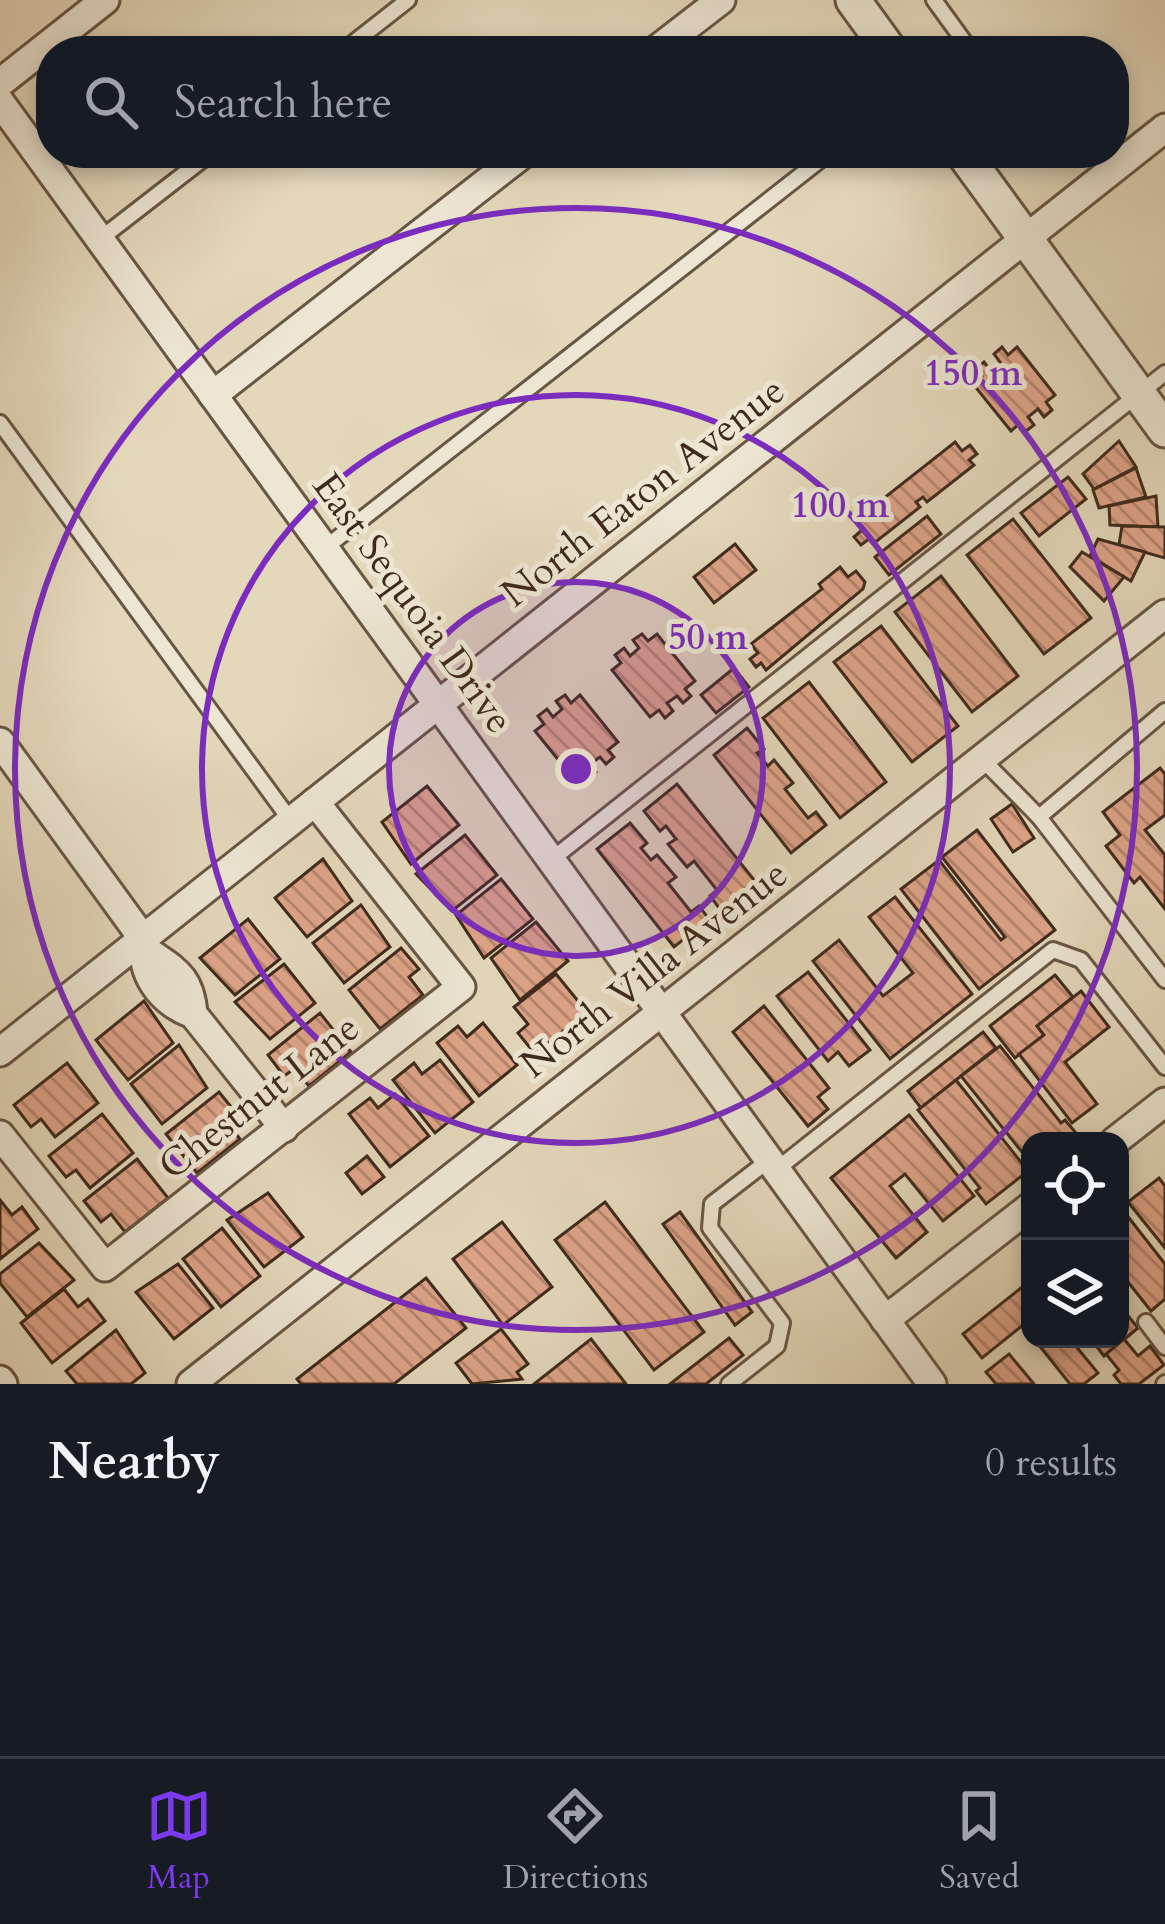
<!DOCTYPE html>
<style>
:root{--surface:#171b24;--page:#242831;--text:#f1f3f6;--muted:#9ea1a6;--line:#363941;--accent:#7c3aed}
body{margin:0;font-family:Cardo,serif;background:var(--page);color:var(--text)}
.controls{position:absolute;right:36px;bottom:36px;display:grid;overflow:hidden;border-radius:24px;box-shadow:0 6px 18px #0003}
.controls button{width:108px;height:108px;display:grid;place-items:center;padding:0;border:0;border-bottom:3px solid var(--line);background:var(--surface);color:var(--text);font:60px sans-serif}
.list{margin:0;padding:0;list-style:none}
h2{display:flex;justify-content:space-between;align-items:center;height:156px;margin:0;padding:0 48px;font-size:51px}
h2 small{font-size:39px;font-weight:400;color:var(--muted)}
.icon{flex:none;width:66px;height:66px;fill:none;stroke:currentColor;stroke-width:2;stroke-linecap:round;stroke-linejoin:round}
.map{position:relative;flex:none;width:1165px;height:1384px;overflow:hidden}
.search{position:absolute;background:var(--surface);box-shadow:0 6px 18px #0003;left:36px;right:36px;top:36px;height:132px;display:flex;align-items:center;gap:30px;box-sizing:border-box;padding:0 42px;border-radius:48px;color:var(--muted);font-size:45px}
.sheet{height:372px;background:var(--surface)}
nav{display:flex;justify-content:space-around;align-items:center;box-sizing:border-box;height:168px;border-top:3px solid var(--line);background:var(--surface);font-size:33px;color:var(--muted)}
nav a{display:grid;justify-items:center;gap:6px}
nav .on{color:var(--accent)}
.map>svg:first-child{display:block}
.building{fill:url(#building-back-hatch);stroke:#3e2a1c;stroke-width:3}
.lines{fill:none;stroke-linecap:round;stroke-linejoin:round}
.service-casing{stroke:#685644;stroke-width:20}
.minor-casing{stroke:#685644;stroke-width:33}
.tertiary-casing{stroke:#685644;stroke-width:39}
.service{stroke:#ede6d3;stroke-width:14}
.minor{stroke:#ede6d3;stroke-width:27}
.tertiary{stroke:#ede6d3;stroke-width:33}
.ring{fill:none;stroke:#7b2cbf;stroke-width:6}
.labels{text-anchor:middle;dominant-baseline:central;stroke-width:10;stroke-linejoin:round;paint-order:stroke}
.street-label{font-size:39px;fill:#3e2a1c;stroke:#ede6d3}
.centre{fill:#7b2cbf;stroke:#ede6d3;stroke-width:6}
.ring-label{font-size:36px;text-anchor:middle;font-weight:bold;fill:#7b2cbf;stroke:#ede6d3;stroke-width:10;stroke-linejoin:round;paint-order:stroke}
</style>
<div class="map">
<svg width="1165" height="1384" viewBox="0 0 1165 1384">
<defs>
<pattern id="building-back-hatch" width="6" height="6" patternUnits="userSpaceOnUse" patternTransform="scale(3)"><rect width="6" height="6" fill="#dfa489"/><path d="M-1 5l2 2M0 0l6 6M5-1l2 2" fill="none" stroke="#b6866f"/></pattern>
</defs>
<rect width="100%" height="100%" fill="#e4d8bb"/>
<filter id="stains"><feTurbulence type="fractalNoise" baseFrequency=".00167" numOctaves="4"/><feColorMatrix values="0 0 0 0 .2 0 0 0 0 .09 0 0 0 0 .02 0 0 0 .5 -.17"/></filter>
<radialGradient id="worn" r=".72"><stop offset=".6" stop-color="#630" stop-opacity="0"/><stop offset="1" stop-color="#630" stop-opacity=".3"/></radialGradient>
<g class="building">
<path d="M1002,347L1008,355L1017,347L1055,395L1046,402L1052,410L1044,417L1038,409L1028,417L1034,425L1026,431L1019,424L1011,431L973,384L982,376L976,369L984,362L990,370L1000,362L994,354Z"/>
<path d="M1119,441L1136,467L1094,489L1083,474Z"/>
<path d="M955,442L962,451L970,445L977,454L969,460L974,465L927,502L923,497L916,502L920,507L873,544L869,539L861,545L854,537L862,530L855,521Z"/>
<path d="M1136,468L1146,497L1099,508L1093,490Z"/>
<path d="M1068,477L1086,499L1039,536L1021,513Z"/>
<path d="M1156,496L1158,527L1110,525L1109,506Z"/>
<path d="M927,516L941,534L889,575L875,557Z"/>
<path d="M1013,519L1091,618L1044,654L967,555Z"/>
<path d="M1122,526L1165,527V558L1119,545Z"/>
<path d="M1098,539L1145,552L1131,581L1090,556Z"/>
<path d="M735,544L756,570L714,603L694,577Z"/>
<path d="M1082,552L1124,577L1104,601L1070,567Z"/>
<path d="M840,567L848,577L856,571L865,582L863,589L766,670L761,663L756,667L750,659L758,653L751,644L822,589L819,584Z"/>
<path d="M941,576L1018,676L972,712L895,612Z"/>
<path d="M881,626L958,726L912,762L834,662Z"/>
<path d="M642,634L648,641L657,634L695,681L685,689L691,696L683,703L677,696L667,703L673,711L665,718L659,710L650,717L612,670L621,663L615,655L624,648L630,656L639,648L633,640Z"/>
<path d="M734,668L749,687L716,713L701,695Z"/>
<path d="M809,682L886,782L840,818L763,718Z"/>
<path d="M565,695L571,703L580,695L618,742L608,750L614,757L606,764L600,757L590,764L596,772L588,779L582,771L573,778L535,731L544,724L538,716L547,709L553,717L562,709L556,701Z"/>
<path d="M747,728L764,749L757,753L768,766L774,760L793,783L785,789L808,818L816,812L826,825L791,853L714,755Z"/>
<path d="M1160,768L1165,774V815L1145,830L1165,855V909L1140,877L1134,883L1106,846L1120,835L1103,812Z"/>
<path d="M677,784L755,881L720,909L710,896L717,890L694,861L687,867L668,844L676,839L666,826L660,831L644,811Z"/>
<path d="M427,786L459,825L411,864L382,822Z"/>
<path d="M1012,804L1034,838L1013,852L991,819Z"/>
<path d="M630,823L647,843L641,848L651,860L657,855L676,877L668,883L691,912L699,906L709,919L674,947L597,849Z"/>
<path d="M977,830L1055,930L979,989L901,889L939,860L1001,940L1005,937L942,857Z"/>
<path d="M465,835L497,875L452,911L416,874Z"/>
<path d="M323,859L352,901L307,937L275,898Z"/>
<path d="M501,879L533,919L484,958L456,915Z"/>
<path d="M895,897L972,994L890,1059L813,961L839,940L883,996L913,973L869,917Z"/>
<path d="M361,905L390,947L344,983L313,943Z"/>
<path d="M248,919L280,959L235,995L200,958Z"/>
<path d="M536,922L568,961L520,1000L491,958Z"/>
<path d="M401,948L419,969L409,977L423,995L380,1029L349,990Z"/>
<path d="M284,964L315,1003L270,1039L235,1002Z"/>
<path d="M808,972L870,1050L849,1066L838,1052L828,1061L777,996Z"/>
<path d="M556,974L587,1012L535,1054L518,1033L528,1024L514,1007Z"/>
<path d="M1055,975L1073,997L1037,1026L1044,1035L1015,1058L990,1026Z"/>
<path d="M1081,991L1109,1027L1065,1062L1097,1104L1072,1123L1019,1054L1044,1035L1037,1026Z"/>
<path d="M144,1001L173,1043L128,1080L96,1040Z"/>
<path d="M764,1006L829,1088L818,1097L828,1109L808,1126L733,1032Z"/>
<path d="M320,1013L351,1052L309,1086L294,1069L284,1076L268,1055Z"/>
<path d="M483,1023L517,1065L479,1096L437,1043L458,1026L467,1037Z"/>
<path d="M983,1032L996,1048L921,1108L908,1091Z"/>
<path d="M179,1045L207,1088L162,1124L131,1084Z"/>
<path d="M1000,1046L1061,1123L1065,1120L1076,1133L1066,1141H1030V1162L961,1076Z"/>
<path d="M440,1060L473,1102L435,1133L393,1080L414,1063L422,1074Z"/>
<path d="M67,1063L98,1103L55,1137L41,1119L31,1127L14,1105Z"/>
<path d="M956,1080L1028,1171L986,1204L976,1191L980,1188L918,1110Z"/>
<path d="M219,1092L236,1113L226,1121L240,1139L197,1173L166,1134Z"/>
<path d="M395,1094L429,1136L390,1167L349,1114L370,1098L378,1108Z"/>
<path d="M102,1114L133,1153L90,1188L76,1170L66,1177L49,1156Z"/>
<path d="M909,1115L974,1196L943,1221L905,1174L890,1186L927,1232L896,1258L831,1178Z"/>
<path d="M367,1156L384,1177L362,1194L346,1173Z"/>
<path d="M137,1159L168,1198L125,1232L111,1214L101,1222L84,1201Z"/>
<path d="M1159,1178L1165,1186V1248L1128,1202Z"/>
<path d="M268,1193L303,1237L264,1267L227,1220Z"/>
<path d="M0,1200L12,1215L22,1207L38,1229L0,1259Z"/>
<path d="M605,1202L704,1332L654,1370L555,1240Z"/>
<path d="M1122,1209L1165,1264V1299L1151,1311L1120,1272Z"/>
<path d="M680,1212L752,1312L735,1325L663,1224Z"/>
<path d="M502,1222L552,1287L503,1325L453,1259Z"/>
<path d="M222,1228L260,1276L221,1307L183,1259Z"/>
<path d="M39,1243L74,1280L27,1317L0,1283V1274Z"/>
<path d="M178,1264L213,1308L174,1339L136,1292Z"/>
<path d="M426,1278L466,1328L394,1384H301L297,1379Z"/>
<path d="M1026,1284L1030,1334L1023,1325L982,1358L963,1334Z"/>
<path d="M64,1289L78,1307L88,1299L105,1321L52,1363L21,1323Z"/>
<path d="M1120,1306L1138,1328L1104,1356L1091,1339H1120Z"/>
<path d="M501,1329L528,1364L517,1372L522,1379L472,1384L456,1363Z"/>
<path d="M116,1330L145,1373L131,1384H77L66,1371Z"/>
<path d="M729,1338L743,1355L706,1384H670Z"/>
<path d="M591,1339L626,1384H534Z"/>
<path d="M1034,1339H1070L1098,1373L1084,1384H1070Z"/>
<path d="M1124,1339L1138,1356L1150,1346L1164,1365L1139,1384H1121L1114,1375L1119,1370L1106,1354Z"/>
<path d="M1009,1354L1034,1384H996L986,1372Z"/>
</g>
<g class="lines">
<defs>
<g id="service">
<path d="M934,0L971,51"/>
<path d="M343,51L408,0"/>
<path d="M100,239L211,153"/>
<path d="M0,423L291,821"/>
<path d="M325,548L829,153"/>
<path d="M982,759L1039,817L1165,980"/>
<path d="M1039,817L1165,711"/>
<path d="M551,860L1165,373"/>
<path d="M776,1170L1053,950L1081,960L1165,1067"/>
<path d="M1146,1322L1165,1347"/>
<path d="M729,1384L777,1346L782,1323L710,1228L712,1204L769,1160"/>
<path d="M1164,1384L1165,1383"/>
</g>
<g id="minor">
<path d="M655,51L721,0"/>
<path d="M0,83L105,0"/>
<path d="M0,102L932,1384"/>
<path d="M213,395L524,153"/>
<path d="M0,742L144,940"/>
<path d="M139,944C166,968 190,969 193,1014"/>
<path d="M144,950C144,980 165,1004 193,1014L284,1128"/>
<path d="M0,1052L1165,128"/>
<path d="M0,1135L105,1267L461,987L315,802"/>
<path d="M1115,1141L1165,1102"/>
<path d="M885,1320L1030,1207"/>
<path d="M0,1380L3,1384"/>
<path d="M191,1384L1165,614"/>
</g>
<g id="tertiary">
<path d="M853,0L890,51"/>
<path d="M963,153L1165,430"/>
</g>
</defs>
<use href="#service" class="service-casing"/>
<use href="#minor" class="minor-casing"/>
<use href="#tertiary" class="tertiary-casing"/>
<use href="#service" class="service"/>
<use href="#minor" class="minor"/>
<use href="#tertiary" class="tertiary"/>
</g>
<circle cx="576" cy="769" r="187" fill="#7b2cbf" fill-opacity=".12"/>
<g class="ring">
<circle cx="576" cy="769" r="187"/>
<circle cx="576" cy="769" r="374"/>
<circle cx="576" cy="769" r="561"/>
</g>
<g class="labels">
<g class="street-label">
<text transform="translate(643 492) rotate(-38)">North Eaton Avenue</text>
<text transform="translate(413 603) rotate(54)">East Sequoia Drive</text>
<text transform="translate(654 969) rotate(-38)">North Villa Avenue</text>
<text transform="translate(259 1097) rotate(-38)">Chestnut Lane</text>
</g>
</g>
<circle cx="576" cy="769" r="18" class="centre"/>
<g class="ring-label">
<text x="973" y="385">150 m</text>
<text x="840" y="517">100 m</text>
<text x="708" y="649">50 m</text>
</g>
<rect width="100%" height="100%" filter="url(#stains)"/>
<rect width="100%" height="100%" fill="url(#worn)"/>
</svg>
<div class="controls">
<button><svg class="icon" aria-label="locate" viewBox="0 0 24 24"><circle cx="12" cy="12" r="6"/><path d="M12 2v4M12 18v4M2 12h4M18 12h4"/></svg></button>
<button><svg class="icon" aria-label="layers" viewBox="0 0 24 24"><path d="M12 4l9 5-9 5-9-5zM3 14l9 5 9-5"/></svg></button>
</div>
<div class="search"><svg class="icon" aria-label="search" viewBox="0 0 24 24"><circle cx="10" cy="10" r="6"/><path d="M15 15l6 6"/></svg>Search here</div>
</div>
<section class="sheet">
<h2>Nearby<small>0 results</small></h2>
<ul class="list">
</ul>
</section>
<nav>
<a class="on"><svg class="icon" aria-label="map" viewBox="0 0 24 24"><path d="M3 6l6-2 6 2 6-2v14l-6 2-6-2-6 2zM9 4v14M15 6v14"/></svg>Map</a>
<a><svg class="icon" aria-label="directions" viewBox="0 0 24 24"><path d="M12 3l9 9-9 9-9-9zM9 14v-3h6M13 9l2 2-2 2"/></svg>Directions</a>
<a><svg class="icon" aria-label="saved" viewBox="0 0 24 24"><path d="M7 4h10v16l-5-4-5 4z"/></svg>Saved</a>
</nav>
